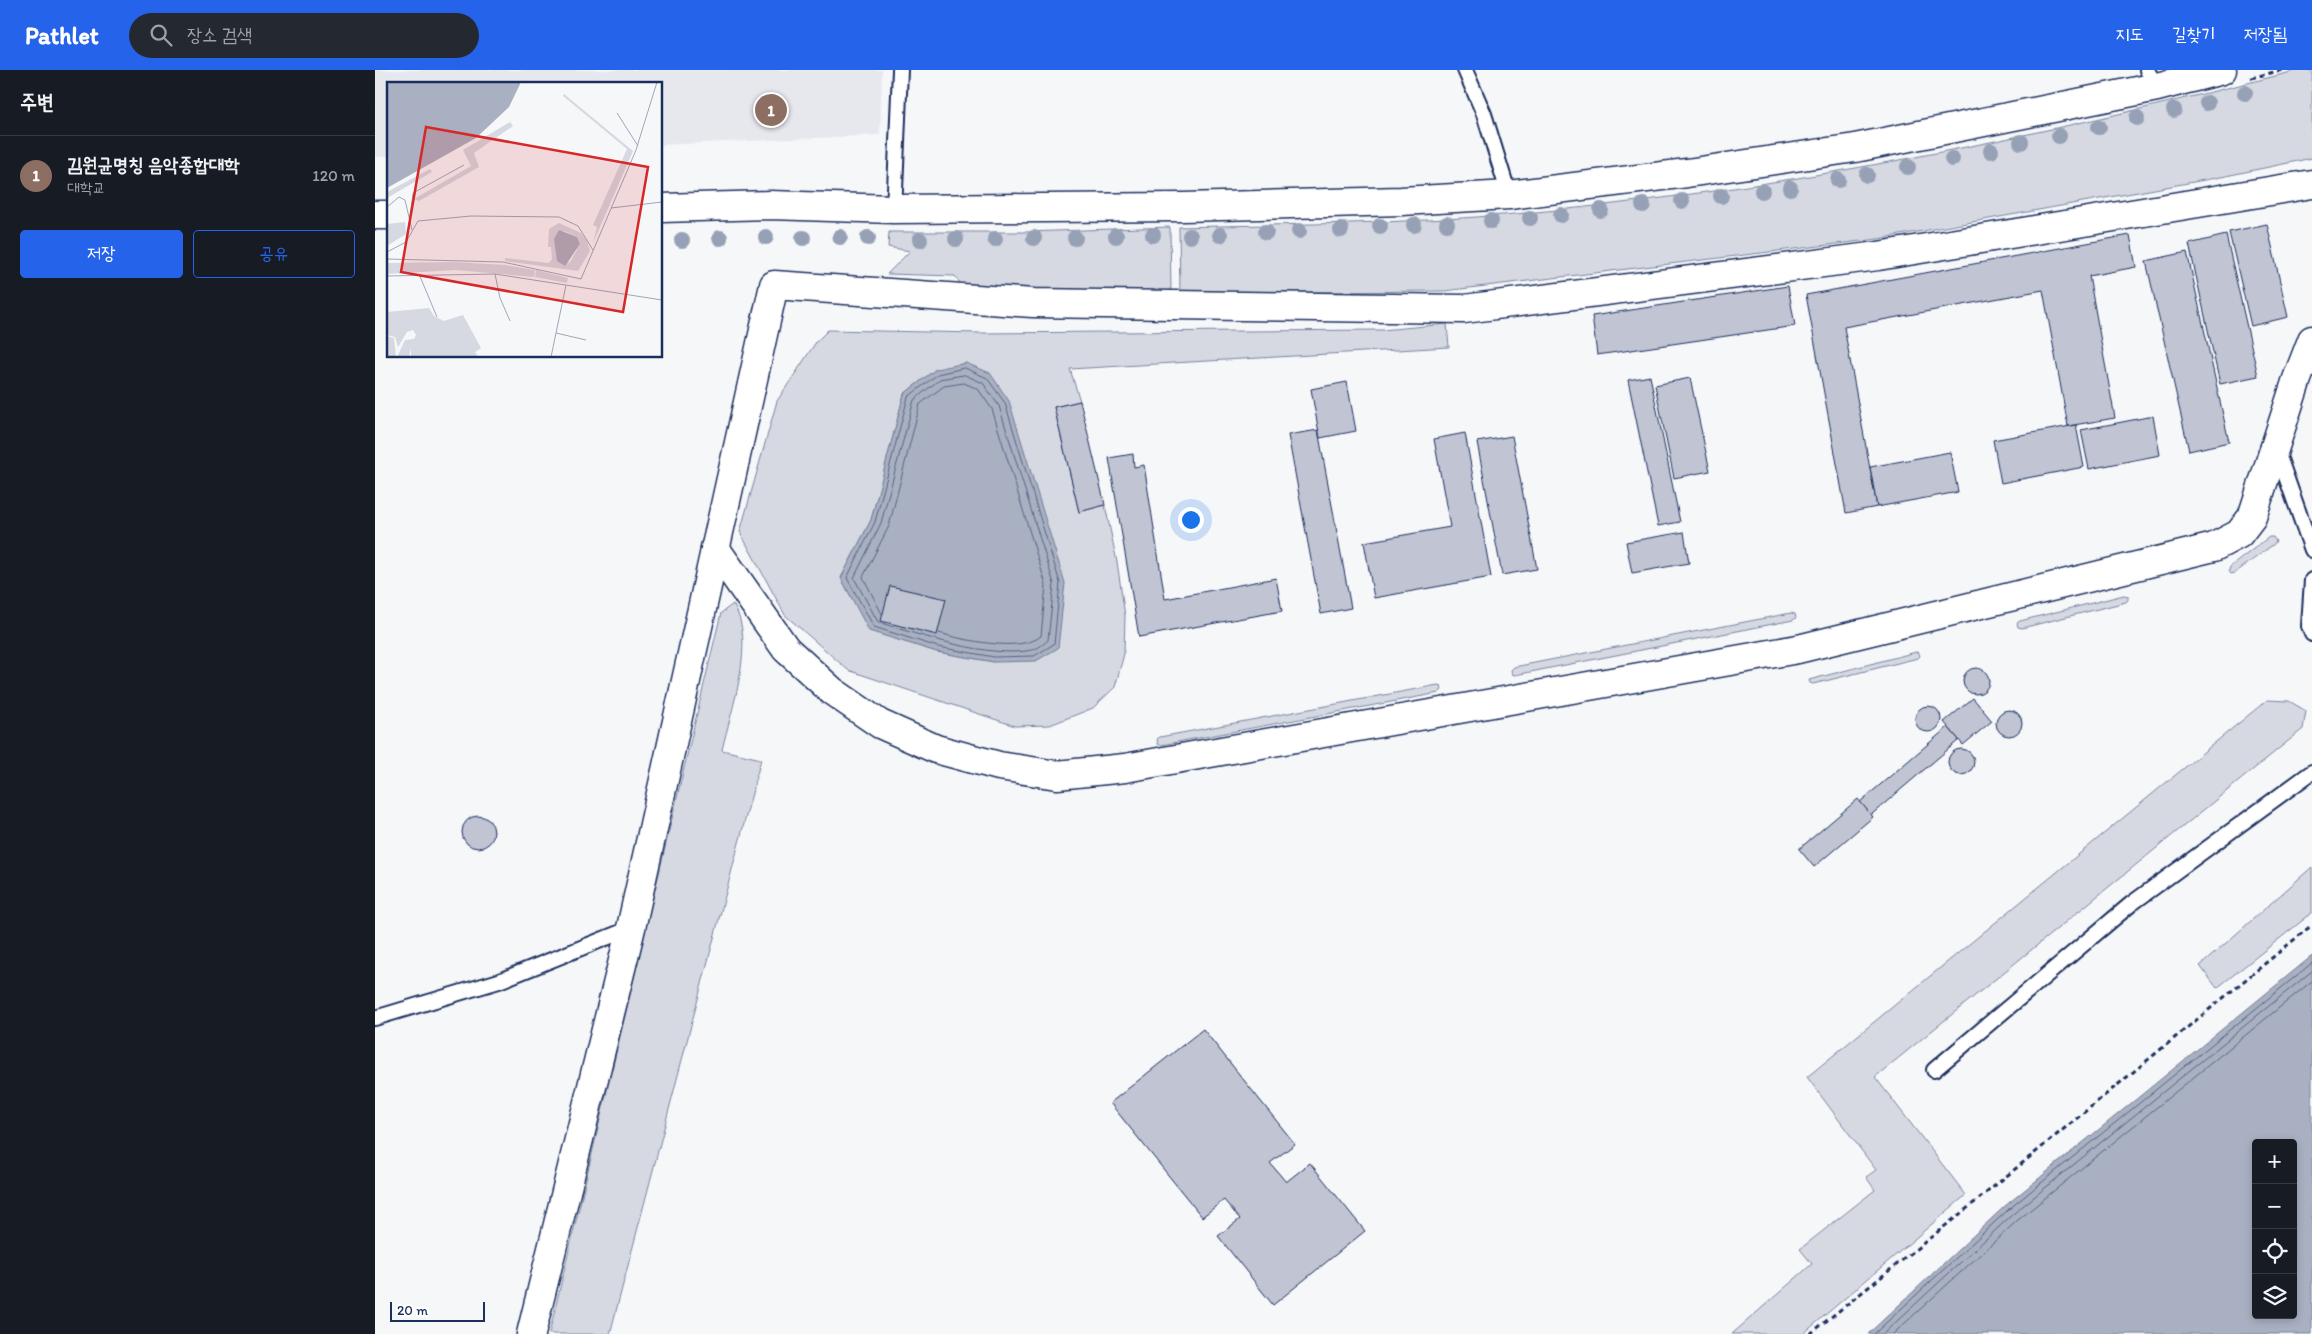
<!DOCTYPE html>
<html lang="ko">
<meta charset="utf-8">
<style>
:root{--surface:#171b24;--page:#242831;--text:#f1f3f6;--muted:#9ea1a6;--line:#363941;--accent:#2563eb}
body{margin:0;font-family:Itim,"Poor Story",sans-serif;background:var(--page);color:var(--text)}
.controls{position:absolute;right:15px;bottom:15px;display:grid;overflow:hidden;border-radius:5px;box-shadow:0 2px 8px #0003}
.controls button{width:45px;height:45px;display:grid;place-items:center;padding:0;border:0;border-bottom:1px solid var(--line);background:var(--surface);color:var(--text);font:25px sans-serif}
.scale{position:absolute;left:15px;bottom:12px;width:95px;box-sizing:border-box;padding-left:5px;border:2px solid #1b2f5e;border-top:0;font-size:14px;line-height:18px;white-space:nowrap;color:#1b2f5e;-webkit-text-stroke:4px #fff;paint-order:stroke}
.you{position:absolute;left:815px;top:449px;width:18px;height:18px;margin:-12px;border:4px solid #fff;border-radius:50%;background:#1a73e8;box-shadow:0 0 0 8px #1a73e833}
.badge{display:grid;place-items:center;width:32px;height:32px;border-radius:50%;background:var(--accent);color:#fff;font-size:16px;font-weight:700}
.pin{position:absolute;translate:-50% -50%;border:2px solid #fff;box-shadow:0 1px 5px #0006}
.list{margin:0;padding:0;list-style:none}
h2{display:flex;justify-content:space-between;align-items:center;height:65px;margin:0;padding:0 20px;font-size:21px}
h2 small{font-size:16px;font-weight:400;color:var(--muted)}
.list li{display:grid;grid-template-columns:32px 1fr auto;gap:15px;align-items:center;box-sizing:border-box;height:80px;padding:0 20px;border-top:1px solid var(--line)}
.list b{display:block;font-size:19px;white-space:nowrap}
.list p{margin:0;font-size:16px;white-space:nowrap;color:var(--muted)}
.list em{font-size:16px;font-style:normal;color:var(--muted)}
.actions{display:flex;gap:10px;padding:15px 20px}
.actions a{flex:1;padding:11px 0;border:1px solid var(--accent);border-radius:5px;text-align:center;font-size:18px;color:var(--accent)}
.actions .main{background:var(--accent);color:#fff}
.icon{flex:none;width:28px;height:28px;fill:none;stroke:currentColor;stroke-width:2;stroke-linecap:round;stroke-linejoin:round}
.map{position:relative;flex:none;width:1937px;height:1264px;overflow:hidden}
header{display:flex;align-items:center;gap:30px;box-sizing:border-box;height:70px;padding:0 25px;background:var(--accent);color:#fff}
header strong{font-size:24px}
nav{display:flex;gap:28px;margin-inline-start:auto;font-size:18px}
.search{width:350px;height:45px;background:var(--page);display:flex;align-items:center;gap:12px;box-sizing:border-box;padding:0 18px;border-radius:28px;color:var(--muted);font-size:19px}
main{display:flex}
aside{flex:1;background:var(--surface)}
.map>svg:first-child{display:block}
.built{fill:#e6e8ee}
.green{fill:#d6d9e2;stroke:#7884a0;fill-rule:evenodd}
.water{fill:#a9b0c1;stroke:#707c99;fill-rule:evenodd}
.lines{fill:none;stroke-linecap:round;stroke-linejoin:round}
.shore{stroke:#546386;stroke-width:1}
.building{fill:#c0c4d3;stroke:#1b2f5e}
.service-casing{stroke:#1b2f5e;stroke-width:18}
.minor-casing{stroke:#1b2f5e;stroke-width:31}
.path{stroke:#1b2f5e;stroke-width:3;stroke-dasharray:5 4;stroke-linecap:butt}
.service{stroke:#fff;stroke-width:14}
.minor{stroke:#fff;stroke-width:28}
.tree{fill:#97a1b6}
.inset-road{fill:none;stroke:#9ea7bb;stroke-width:1}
.view{fill:#d62828;fill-opacity:0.15;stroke:#d62828;stroke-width:2.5}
.inset-edge{fill:none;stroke:#1b2f5e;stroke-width:2.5}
</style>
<header>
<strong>Pathlet</strong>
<div class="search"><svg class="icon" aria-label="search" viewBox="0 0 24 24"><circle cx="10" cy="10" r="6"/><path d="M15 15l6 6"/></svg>장소 검색</div>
<nav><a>지도</a><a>길찾기</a><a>저장됨</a></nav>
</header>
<main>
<aside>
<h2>주변<small></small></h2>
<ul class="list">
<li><span class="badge" style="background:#8d6e63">1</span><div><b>김원균명칭 음악종합대학</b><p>대학교</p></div><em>120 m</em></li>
</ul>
<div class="actions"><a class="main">저장</a><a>공유</a></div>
</aside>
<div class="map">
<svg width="1937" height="1264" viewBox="0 0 1937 1264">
<rect width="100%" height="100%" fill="#f6f7f9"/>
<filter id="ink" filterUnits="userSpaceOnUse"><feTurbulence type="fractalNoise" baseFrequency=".02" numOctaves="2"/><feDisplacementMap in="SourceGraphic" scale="10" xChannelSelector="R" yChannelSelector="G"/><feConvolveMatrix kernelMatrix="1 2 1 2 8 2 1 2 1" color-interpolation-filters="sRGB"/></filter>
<g filter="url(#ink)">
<path class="built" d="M0,0H507L505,65L286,75V14H14V86L0,87Z"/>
<g class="green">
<path d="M1924,0H1937V88L1846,107L1503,169L1069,221L805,223L804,157C916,154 1028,154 1140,144C1405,121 1666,66 1924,0Z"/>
<path d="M795,157L796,223L587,216L580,206L512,204L535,181L513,177L514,162H651Z"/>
<path d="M1072,254L1074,277L695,299L705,331L679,337L704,442L730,435L742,492L750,546L749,584L740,617L718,638L675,655L640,656L473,600L410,545L365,462L402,331L441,272L453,260L605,263L1007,260ZM561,299L619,592L562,582L495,561L466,508L496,450L529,324Z"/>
<path d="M1894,467H1898L1901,471L1899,474L1860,503L1856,504L1854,501L1855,497Z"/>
<path d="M1749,525L1753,526V530L1751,532L1647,558L1643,557L1642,553L1645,551Z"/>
<path d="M358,534C382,571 356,640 347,680L386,689L235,1264H174L346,543Z"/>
<path d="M1416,543L1420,544L1421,548L1418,550L1140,605L1137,604L1136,600L1139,597Z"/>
<path d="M1541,582L1544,583L1545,586L1543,588L1438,614L1435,613L1434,610Z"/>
<path d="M1063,615L1066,616L1067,620L1064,623L786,675L783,674L782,669L785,667Z"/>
<path d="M1892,630L1914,631L1931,641L1928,659L1500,1007L1591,1125L1428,1264H1357L1437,1194L1425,1179L1500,1120L1491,1107L1501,1100L1432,1007Z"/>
<path d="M1937,797V843L1842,918L1825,896Z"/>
</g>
<g class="water">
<path d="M591,293L615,303L634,331L690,513L683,578L661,591L619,592L562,582L494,561L466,508L496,450L529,324L561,299Z"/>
<path d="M1937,886V1264H1493L1630,1136ZM1881,1073H1918V1245H1881Z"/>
</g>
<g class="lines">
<g class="shore">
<path d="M590,298L612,308L630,333L685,513L679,574L659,586L619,587L563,577L499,557L472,508L500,452L533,327L563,304Z"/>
<path d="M590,305L608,313L624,336L679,514L673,570C669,574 662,579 657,580C615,589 544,565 503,552L479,508L506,453L539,330L565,309Z"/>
<path d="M507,544L488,507L514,456L545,334L569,316L589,313L603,319L617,339L671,515L666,566C646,583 588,570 564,563"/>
<path d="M1499,1264L1634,1139L1937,893"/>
<path d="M1508,1264L1638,1144L1937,901"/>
<path d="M1518,1264L1643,1150L1937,911"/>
</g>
</g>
<g class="building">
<path d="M1892,154L1913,247L1876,256L1854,162Z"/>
<path d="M1755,165L1761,197L1714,206L1740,348L1693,356L1668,220L1469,257L1502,437L1471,443L1431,225Z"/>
<path d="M1851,165L1883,306L1845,314L1814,174Z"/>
<path d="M1812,182L1854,372L1814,381L1771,191Z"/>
<path d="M1413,216L1420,256L1222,285L1217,246Z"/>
<path d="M1275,306L1305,452L1283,456L1253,310Z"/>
<path d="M1315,308L1335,401L1299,408L1280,315Z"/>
<path d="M972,312L981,361L945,368L936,319Z"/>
<path d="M705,331L730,435L704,442L679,337Z"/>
<path d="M1778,346L1785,385L1714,399L1706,360Z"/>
<path d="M1701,355L1709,397L1626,413L1618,370Z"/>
<path d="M943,360L976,538L946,544L913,365Z"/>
<path d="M1090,363L1116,507L999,528L989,472L1075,457L1059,369Z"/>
<path d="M1137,366L1162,499L1127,505L1102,372Z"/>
<path d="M1575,382L1583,422L1502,437L1495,397Z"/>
<path d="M758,384L759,397L769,395L790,529L901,508L907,541L764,567L734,388Z"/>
<path d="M1309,462L1314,493L1257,503L1251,472Z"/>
<path d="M515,516L571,529L562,565L506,551Z"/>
<circle cx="1601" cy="611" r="13"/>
<path d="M1598,628L1617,651L1588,675L1569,652Z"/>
<circle cx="1553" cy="649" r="13"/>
<circle cx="1634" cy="653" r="13"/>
<path d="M1573,657L1584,670L1496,745L1485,732Z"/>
<circle cx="1586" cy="692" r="13"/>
<path d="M1483,729L1498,747L1439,797L1424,779Z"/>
<circle cx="103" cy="762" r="16"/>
<path d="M828,959L920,1074L895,1093L911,1112L935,1093L990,1161L898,1235L843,1166L865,1149L849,1130L827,1147L735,1033Z"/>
</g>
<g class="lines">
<defs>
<g id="service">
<path d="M1090,0L1109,44L1134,125"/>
<path d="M1772,0L1782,17"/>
<path d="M518,139L520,120L525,0"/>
<path d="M1902,381L1937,480"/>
<path d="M1937,510L1934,556L1937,564"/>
<path d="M0,948L124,911L256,858"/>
<path d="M1559,1000L1756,834L1937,702"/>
</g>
<g id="minor">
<path d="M286,138L395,135L518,139L808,137L1026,131L1134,125L1312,103L1480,78L1782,17L1847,0"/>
<path d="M0,145H14"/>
<path d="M340,478L411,579L457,621L505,654L561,679L624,696L682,705L750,698L1423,579L1839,477L1864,464L1877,447L1922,309L1937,270"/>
<path d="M156,1264L256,858L399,215L658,233L1089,239L1503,186L1937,114"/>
</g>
</defs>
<use href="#service" class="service-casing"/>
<use href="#minor" class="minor-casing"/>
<g class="path">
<path d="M1876,8L1907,0"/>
<path d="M1435,1264L1600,1132L1937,855"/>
</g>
<use href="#service" class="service"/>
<use href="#minor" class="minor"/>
</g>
<g class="tree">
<circle cx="1870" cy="23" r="8"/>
<circle cx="1832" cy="33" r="8"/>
<circle cx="1799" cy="40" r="8"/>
<circle cx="1762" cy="48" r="8"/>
<circle cx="1724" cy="57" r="8"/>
<circle cx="1684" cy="66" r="8"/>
<circle cx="1646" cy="72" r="8"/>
<circle cx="1616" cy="81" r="8"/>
<circle cx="1577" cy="89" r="8"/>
<circle cx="1533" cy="97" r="8"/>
<circle cx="1492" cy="105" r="8"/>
<circle cx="1463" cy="110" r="8"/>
<circle cx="1415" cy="118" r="8"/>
<circle cx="1387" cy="121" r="8"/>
<circle cx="1346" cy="126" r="8"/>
<circle cx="1307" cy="131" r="8"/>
<circle cx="1268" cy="135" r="8"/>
<circle cx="1226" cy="140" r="8"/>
<circle cx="1186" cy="145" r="8"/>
<circle cx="1155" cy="148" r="8"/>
<circle cx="1116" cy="151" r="8"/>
<circle cx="1072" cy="154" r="8"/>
<circle cx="1039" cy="155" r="8"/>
<circle cx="1005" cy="156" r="8"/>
<circle cx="966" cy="160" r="8"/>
<circle cx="924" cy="161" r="8"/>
<circle cx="891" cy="162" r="8"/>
<circle cx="778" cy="165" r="8"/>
<circle cx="845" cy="165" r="8"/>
<circle cx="741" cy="166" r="8"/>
<circle cx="815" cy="166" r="8"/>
<circle cx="391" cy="167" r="8"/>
<circle cx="465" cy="167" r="8"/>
<circle cx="345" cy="168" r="8"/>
<circle cx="428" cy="168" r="8"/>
<circle cx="493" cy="168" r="8"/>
<circle cx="659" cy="168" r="8"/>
<circle cx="700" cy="168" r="8"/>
<circle cx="581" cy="169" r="8"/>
<circle cx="620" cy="169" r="8"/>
<circle cx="307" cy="170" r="8"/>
<circle cx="545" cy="170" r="8"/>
</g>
</g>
<g transform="translate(12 12)">
<rect width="275" height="275" fill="#f6f7f9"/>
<path d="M177,12L246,69L206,161L210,145L206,143L240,67L176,14ZM123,40L126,44L87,71L92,85L32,119L27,117L84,84L76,68ZM43,87L45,90L0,116V110ZM18,140L19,152L0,164V142ZM172,141L194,151L200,159L203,169L191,189L118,179V176L162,181L165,177L164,165H161L162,147ZM177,149L190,155L193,162L182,182ZM67,180L118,183L148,188L147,195L68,188L0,192V181ZM149,188L181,196L180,201L148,195ZM42,226L47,234L57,239L76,233L94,266L88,270L91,275H24V266L22,275H10L18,258L27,257L29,253L26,248L20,250L11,265L8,255L0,253V230ZM0,254L7,256L9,275H0Z" fill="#d6d9e2" fill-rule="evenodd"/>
<path d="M0,0H134L122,25L89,56L0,106ZM172,148L190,155L193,162L178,184L170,179L167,157Z" fill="#a9b0c1"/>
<path class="inset-road" d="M230,31L251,64M0,125L12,115L18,118L25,148M224,126L275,120M23,135L26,111L77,83M0,170L19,160L31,139L84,134L172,135L191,144L206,168M0,177L116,180L194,197L249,68L270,0M32,192L50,235M108,192L113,216L123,239M0,194L108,192L275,218M179,203L169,251L199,258M164,275L169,251"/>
<path class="view" d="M39,45L261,85L236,230L14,190Z"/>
<rect width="275" height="275" class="inset-edge"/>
</g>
</svg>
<div class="controls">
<button>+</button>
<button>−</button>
<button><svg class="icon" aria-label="locate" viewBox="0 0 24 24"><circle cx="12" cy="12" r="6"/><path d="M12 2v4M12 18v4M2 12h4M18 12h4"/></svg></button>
<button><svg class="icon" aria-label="layers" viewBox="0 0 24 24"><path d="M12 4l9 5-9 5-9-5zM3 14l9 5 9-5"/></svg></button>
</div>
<div class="scale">20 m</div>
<div class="you"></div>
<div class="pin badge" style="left:396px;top:40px;background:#8d6e63">1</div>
</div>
</main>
